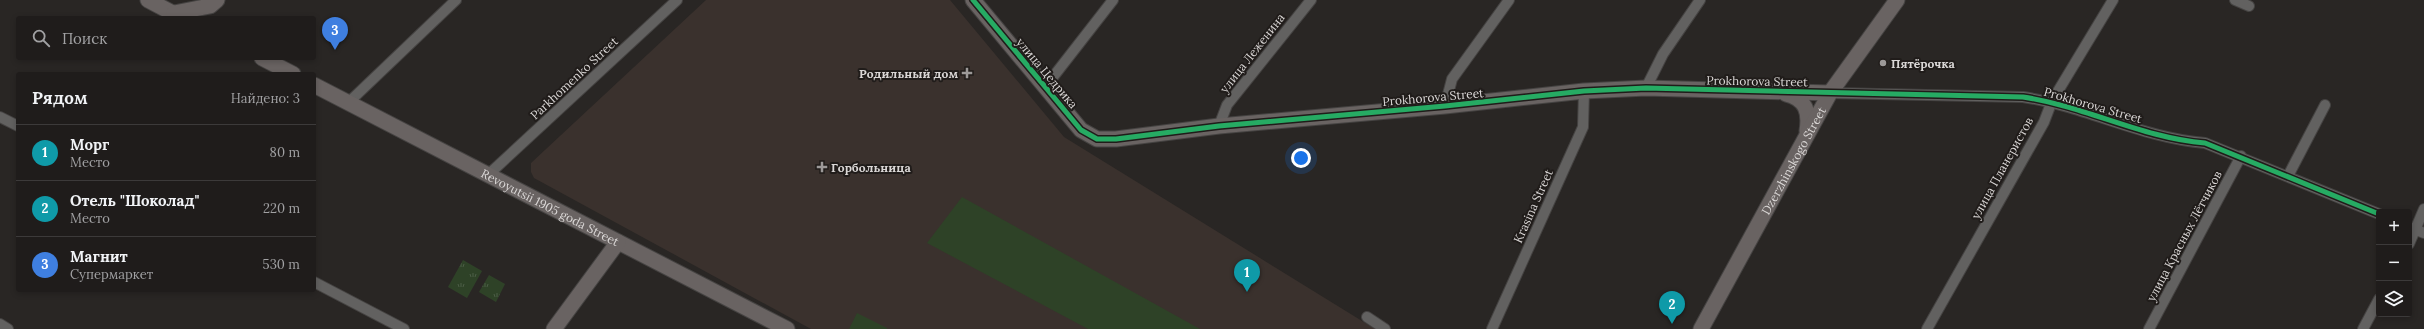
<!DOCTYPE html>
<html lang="ru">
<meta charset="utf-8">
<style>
:root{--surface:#1f1c1b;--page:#272524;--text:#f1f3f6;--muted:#a1a1a3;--line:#3c3a3a;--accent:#0f766e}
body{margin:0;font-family:Lora,serif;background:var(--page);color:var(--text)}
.controls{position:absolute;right:12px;bottom:12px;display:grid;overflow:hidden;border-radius:4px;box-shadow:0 2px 6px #0003}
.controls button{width:36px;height:36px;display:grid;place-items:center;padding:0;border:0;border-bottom:1px solid var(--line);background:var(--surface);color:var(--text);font:20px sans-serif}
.you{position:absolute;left:1301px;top:158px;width:14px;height:14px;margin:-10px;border:3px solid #fff;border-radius:50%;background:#1a73e8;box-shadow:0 0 0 6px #1a73e833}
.badge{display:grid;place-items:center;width:26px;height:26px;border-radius:50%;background:var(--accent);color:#fff;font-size:13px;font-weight:700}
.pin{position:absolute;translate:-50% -33px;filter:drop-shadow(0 1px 2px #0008)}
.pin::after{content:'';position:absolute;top:21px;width:14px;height:12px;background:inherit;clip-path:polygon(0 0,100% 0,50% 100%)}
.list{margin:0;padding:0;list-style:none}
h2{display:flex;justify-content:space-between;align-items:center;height:52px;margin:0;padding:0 16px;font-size:17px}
h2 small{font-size:13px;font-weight:400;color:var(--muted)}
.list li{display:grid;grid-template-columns:26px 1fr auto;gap:12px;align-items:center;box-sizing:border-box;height:56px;padding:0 16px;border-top:1px solid var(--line)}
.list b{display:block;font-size:15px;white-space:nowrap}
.list p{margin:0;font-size:13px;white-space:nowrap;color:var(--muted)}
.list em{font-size:13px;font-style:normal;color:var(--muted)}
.icon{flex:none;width:22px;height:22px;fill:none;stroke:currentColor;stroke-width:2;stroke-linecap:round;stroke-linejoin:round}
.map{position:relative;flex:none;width:2424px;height:329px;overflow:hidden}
.search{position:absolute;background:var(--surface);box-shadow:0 2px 6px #0003;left:16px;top:16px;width:300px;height:44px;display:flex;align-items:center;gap:10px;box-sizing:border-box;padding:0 14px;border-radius:4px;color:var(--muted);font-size:15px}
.panel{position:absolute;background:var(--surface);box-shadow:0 2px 6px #0003;left:16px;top:72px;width:300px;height:220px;border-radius:4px}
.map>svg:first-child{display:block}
.built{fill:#3a312d}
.grass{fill:#2e4227}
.park{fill:url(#park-tufts)}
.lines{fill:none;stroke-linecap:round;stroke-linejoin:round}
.street-casing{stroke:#454342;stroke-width:12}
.secondary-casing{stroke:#454342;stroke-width:17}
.street{stroke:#626160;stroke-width:10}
.secondary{stroke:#696362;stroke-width:15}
.cycleway-casing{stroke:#201c1a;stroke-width:8}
.cycleway{stroke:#26ab63;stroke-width:5}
.poi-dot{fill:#9c9998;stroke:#201c1a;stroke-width:1.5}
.labels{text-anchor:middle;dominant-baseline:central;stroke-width:4;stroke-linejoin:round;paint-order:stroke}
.street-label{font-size:12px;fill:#dad7d6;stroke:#201c1a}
.poi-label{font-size:12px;font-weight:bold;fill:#dad7d6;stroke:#201c1a;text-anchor:start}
</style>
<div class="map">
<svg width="2424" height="329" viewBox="0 0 2424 329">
<defs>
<pattern id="park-tufts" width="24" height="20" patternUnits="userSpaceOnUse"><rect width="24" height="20" fill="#2e4227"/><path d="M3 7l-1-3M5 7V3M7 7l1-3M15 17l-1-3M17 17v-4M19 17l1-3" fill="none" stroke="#4c5d46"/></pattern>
</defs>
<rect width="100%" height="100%" fill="#292624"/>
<path class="built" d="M706,0H950L1064,137L1375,329H811L534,178L531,172V163Z"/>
<g class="grass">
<path d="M962,197L1200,329H1088L927,243Z"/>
<path d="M857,313L887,328V329H849Z"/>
</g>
<g class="park">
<path d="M463,260L482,271L467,298L448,287Z"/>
<path d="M489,275L505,284L496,302L479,292Z"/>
</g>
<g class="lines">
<defs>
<g id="street">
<path d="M2235,0L2249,6"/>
<path d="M1046,86L1113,0"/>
<path d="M1646,88L1663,54L1700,0"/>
<path d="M1830,93L2023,97C2085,106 2142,138 2205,143L2379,214"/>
<path d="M349,102L456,0"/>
<path d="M1445,106L1452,79L1509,0"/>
<path d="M0,117L18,126"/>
<path d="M1219,126L1227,105L1311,0"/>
<path d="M489,174L677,0"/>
<path d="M2288,176L2325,105"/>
<path d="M2409,227L2424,233"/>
<path d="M2409,244L2424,209"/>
<path d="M314,282L404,329"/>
<path d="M1367,317L1385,329"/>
<path d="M0,324L8,329"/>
<path d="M1492,329L1583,127L1584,91"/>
<path d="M1927,329L2044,122L2052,101L2113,0"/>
<path d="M2149,329L2241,156"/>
<path d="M2363,329L2379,299"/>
</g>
<g id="secondary">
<path d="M148,0L182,18"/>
<path d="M973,0L1081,130L1097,139H1116L1219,126L1445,106L1584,91L1646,88L1830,93"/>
<path d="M174,13L210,6L217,0"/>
<path d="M262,58L293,74"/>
<path id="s1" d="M314,85L787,329"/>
<path d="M1786,94C1806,99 1810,112 1807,131"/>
<path d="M554,329L618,242"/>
<path id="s2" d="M1701,329L1830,93L1897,0"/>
</g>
</defs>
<use href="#street" class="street-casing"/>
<use href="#secondary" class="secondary-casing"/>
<use href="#street" class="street"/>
<use href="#secondary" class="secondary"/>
<defs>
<path id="cycleway" d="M973,0L1081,130L1097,139H1116L1219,126L1445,106L1584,91L1646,88L2023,97C2085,106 2142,138 2205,143L2379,214"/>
</defs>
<use href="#cycleway" class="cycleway-casing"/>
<use href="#cycleway" class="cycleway"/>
</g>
<g class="poi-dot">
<circle cx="1883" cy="63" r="4"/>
<path d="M965 67h4v4h4v4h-4v4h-4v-4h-4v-4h4z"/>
<path d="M820 161h4v4h4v4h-4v4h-4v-4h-4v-4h4z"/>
</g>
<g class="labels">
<g class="street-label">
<text transform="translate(1252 53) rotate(-52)">улица Леженина</text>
<text transform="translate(1047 73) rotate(50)">улица Цедрика</text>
<text transform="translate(574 78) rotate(-43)">Parkhomenko Street</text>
<text transform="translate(1757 81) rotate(1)">Prokhorova Street</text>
<text transform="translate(1433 97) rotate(-5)">Prokhorova Street</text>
<text transform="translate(2093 105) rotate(16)">Prokhorova Street</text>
<text stroke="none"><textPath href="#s2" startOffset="192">Dzerzhinskogo Street</textPath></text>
<text transform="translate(2002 168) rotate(-61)">улица Планеристов</text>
<text transform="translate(1533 206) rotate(-66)">Krasina Street</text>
<text stroke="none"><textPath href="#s1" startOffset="266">Revoyutsii 1905 goda Street</textPath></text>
<text transform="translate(2184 236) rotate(-62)">улица Красных Лётчиков</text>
</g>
<g class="poi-label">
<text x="1891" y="63">Пятёрочка</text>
<text x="958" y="73" text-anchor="end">Родильный дом</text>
<text x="831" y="167">Горбольница</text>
</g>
</g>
</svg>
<div class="controls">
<button>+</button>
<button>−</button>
<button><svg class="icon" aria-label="layers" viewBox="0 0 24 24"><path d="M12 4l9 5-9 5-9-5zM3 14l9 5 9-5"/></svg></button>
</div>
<div class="you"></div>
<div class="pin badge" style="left:1247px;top:292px;background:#0f9aa8">1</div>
<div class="pin badge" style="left:1672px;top:324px;background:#0f9aa8">2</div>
<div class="pin badge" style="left:335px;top:50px;background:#3f7fe0">3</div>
<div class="search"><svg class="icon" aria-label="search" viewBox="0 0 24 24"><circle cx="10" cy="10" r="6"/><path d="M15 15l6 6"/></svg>Поиск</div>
<section class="panel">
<h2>Рядом<small>Найдено: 3</small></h2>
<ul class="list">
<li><span class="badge" style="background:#0f9aa8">1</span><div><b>Морг</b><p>Место</p></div><em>80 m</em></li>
<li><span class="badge" style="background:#0f9aa8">2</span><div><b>Отель &quot;Шоколад&quot;</b><p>Место</p></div><em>220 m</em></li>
<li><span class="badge" style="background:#3f7fe0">3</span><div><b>Магнит</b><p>Супермаркет</p></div><em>530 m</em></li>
</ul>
</section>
</div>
